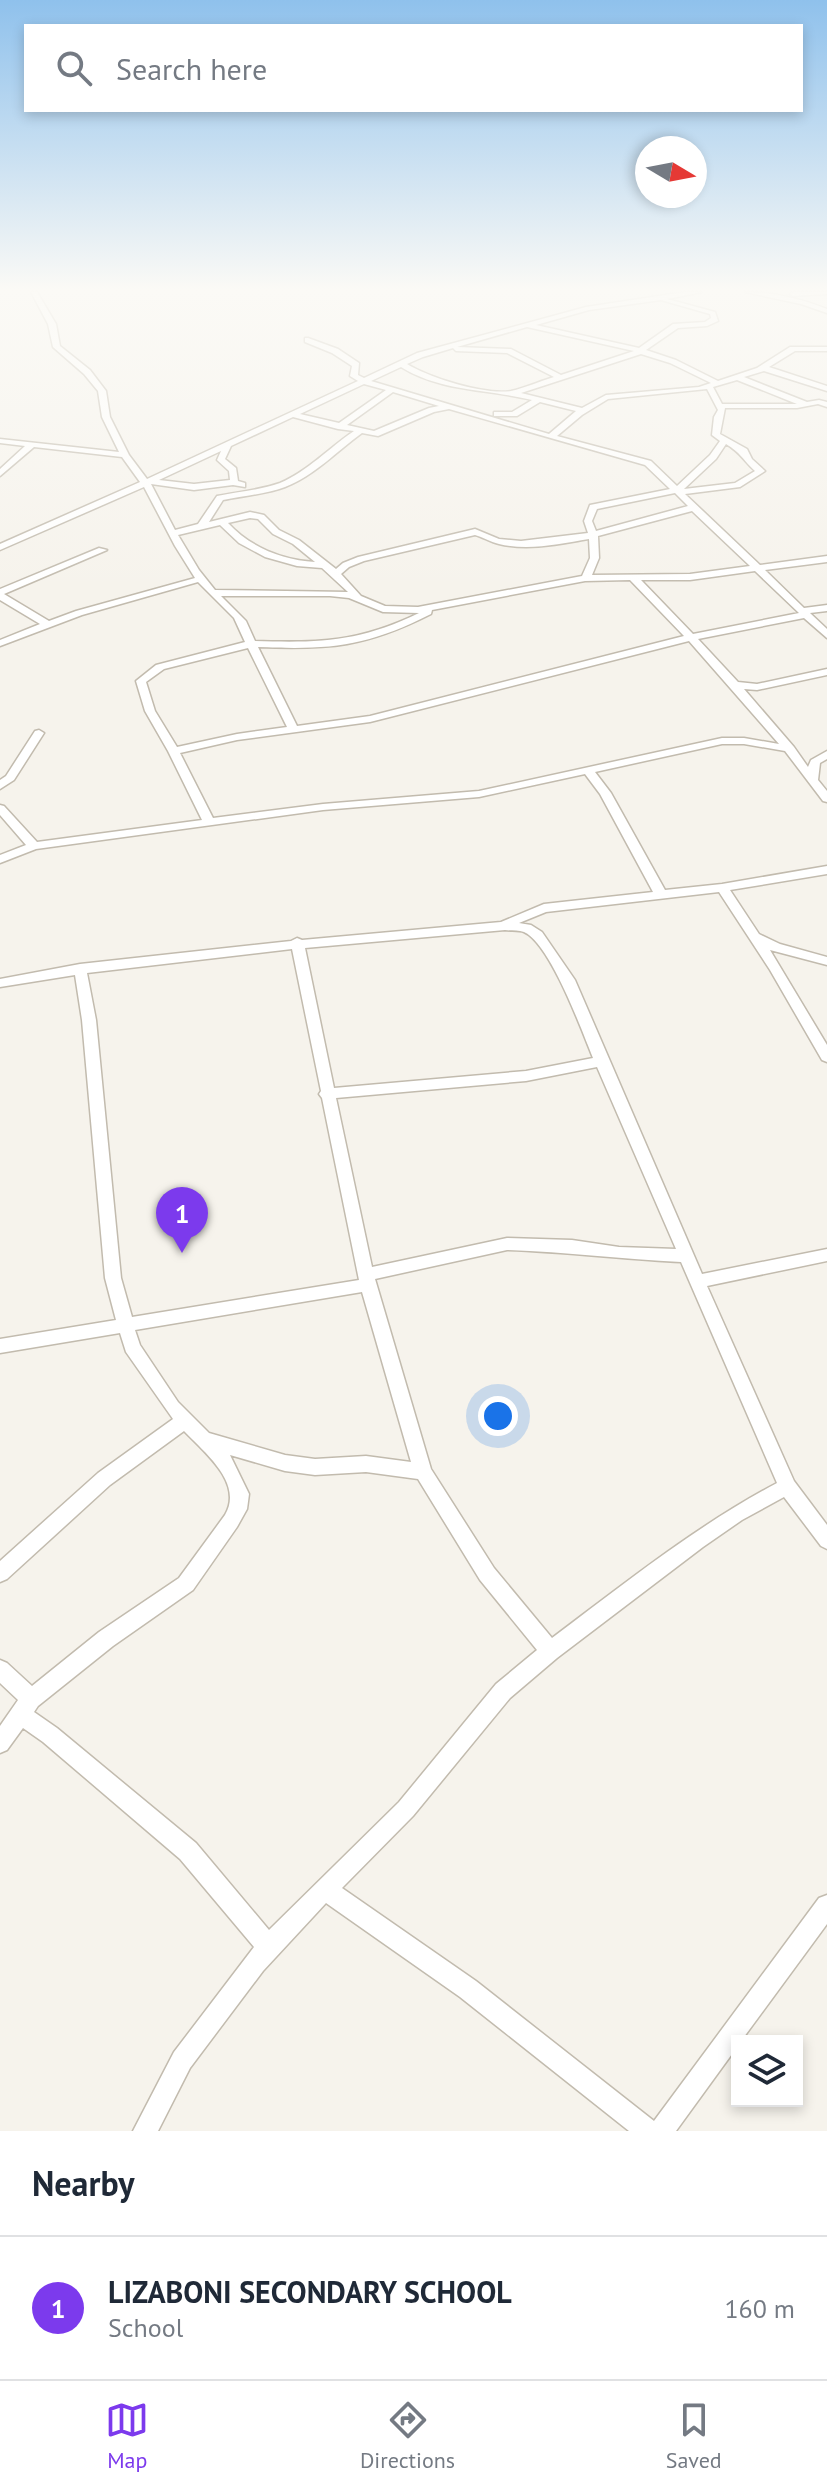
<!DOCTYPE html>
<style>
:root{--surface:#fff;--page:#f6f6f7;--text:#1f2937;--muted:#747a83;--line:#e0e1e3;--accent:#7c3aed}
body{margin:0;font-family:"PT Sans",sans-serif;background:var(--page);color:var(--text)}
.controls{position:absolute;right:24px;bottom:24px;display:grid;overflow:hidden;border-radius:0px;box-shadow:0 4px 12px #0003}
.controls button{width:72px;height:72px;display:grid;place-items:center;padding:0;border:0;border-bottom:2px solid var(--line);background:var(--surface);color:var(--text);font:40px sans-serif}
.compass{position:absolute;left:635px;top:136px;width:72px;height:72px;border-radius:50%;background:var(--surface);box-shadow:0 4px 12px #0003;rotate:100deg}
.you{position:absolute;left:498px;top:1416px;width:28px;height:28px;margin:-20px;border:6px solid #fff;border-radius:50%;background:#1a73e8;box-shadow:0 0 0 12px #1a73e833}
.badge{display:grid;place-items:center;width:52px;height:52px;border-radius:50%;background:var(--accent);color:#fff;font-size:26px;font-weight:700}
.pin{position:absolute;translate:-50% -66px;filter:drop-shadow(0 2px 4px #0008)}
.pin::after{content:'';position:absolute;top:42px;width:28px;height:24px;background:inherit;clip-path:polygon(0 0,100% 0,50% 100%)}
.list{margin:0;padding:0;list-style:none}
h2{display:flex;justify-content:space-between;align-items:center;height:104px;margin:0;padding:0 32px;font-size:34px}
h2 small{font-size:26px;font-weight:400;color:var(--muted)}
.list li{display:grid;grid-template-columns:52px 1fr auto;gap:24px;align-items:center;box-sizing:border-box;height:144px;padding:0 32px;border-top:2px solid var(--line)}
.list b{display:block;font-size:30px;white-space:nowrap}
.list p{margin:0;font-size:26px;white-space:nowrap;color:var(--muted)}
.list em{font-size:26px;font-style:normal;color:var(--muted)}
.icon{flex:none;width:44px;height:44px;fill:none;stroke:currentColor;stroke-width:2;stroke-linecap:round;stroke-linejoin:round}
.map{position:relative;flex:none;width:827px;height:2131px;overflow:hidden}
.search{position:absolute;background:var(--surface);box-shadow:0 4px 12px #0003;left:24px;right:24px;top:24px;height:88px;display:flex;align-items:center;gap:20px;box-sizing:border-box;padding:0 28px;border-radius:0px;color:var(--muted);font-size:30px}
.sheet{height:248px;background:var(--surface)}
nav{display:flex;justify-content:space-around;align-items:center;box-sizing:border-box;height:112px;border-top:2px solid var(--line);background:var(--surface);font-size:22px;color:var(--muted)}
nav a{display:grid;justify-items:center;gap:4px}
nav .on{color:var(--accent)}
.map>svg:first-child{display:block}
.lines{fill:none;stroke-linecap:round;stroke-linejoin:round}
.minor-casing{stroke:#c2bbae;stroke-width:3}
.minor{fill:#fff;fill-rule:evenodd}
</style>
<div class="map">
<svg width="827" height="2131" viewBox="0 0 827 2131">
<rect width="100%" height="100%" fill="#f6f3ec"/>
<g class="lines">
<defs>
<g id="minor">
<path d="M31,292H37L56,324L60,346L90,370L106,391L110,417L129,455L147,479L358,381L350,376L352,366L332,353L305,342V338H308L338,349L359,363L358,375L364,378L417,353L586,307L685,292H702L667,299L715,312L718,321L707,326L678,328L646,350L676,360L718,381L757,368L790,347H827V351H795L769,367L827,386V391L764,371L744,377L807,402L819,400L827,402V407L818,404L797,408H725L720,434L747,449L752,459L765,471L740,487L685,494L760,565L827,556V562L765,570L804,608L827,605V611L810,613L827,629V638L804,618L698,639L738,682L757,684L827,669V675L757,690L744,689L794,747L808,767L811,760L827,751V759L820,763L818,780L827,791V802L823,801L785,751L744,744H722L595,772L611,793L665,890L722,884L827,866V874L730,890L759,934L780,944L827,957V965L770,950L827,1045V1062L822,1060L770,970L719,892L546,912L519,923L531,925L542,932L575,980L702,1274L827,1249V1261L707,1286L794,1481L827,1525V1549L821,1546L784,1497L742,1520L703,1547L557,1658L510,1698L413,1816L342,1888L476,1981L654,2121L819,1898L827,1895V1924L741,2041H737V2047L676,2131H629L460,1997L326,1903L263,1971L190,2068L158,2131H133L174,2052L254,1947L180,1859L43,1742L23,1728L7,1750L0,1753V1726L18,1700L0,1683V1660L7,1663L32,1686L99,1632L179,1578L225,1515C244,1483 204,1452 184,1431L110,1485L7,1579L0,1582V1561L98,1473L173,1419L126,1352L120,1333L0,1353V1339L116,1320L105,1278L82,1020L75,975L0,987V979L80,964L291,941L297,938L302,940L501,922L544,904L653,892L600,794L585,774L479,797L323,810L36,849L0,863V855L26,845L0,815V805L4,806L37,842L202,820L168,751L145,711L136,681L156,665L245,642L234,618L198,582L82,615L0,646V640L40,624L0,600V589L99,548L107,550L4,594L49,621L76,611L195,578L175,546L144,487L0,550V544L140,482L122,457L34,447L0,476V469L25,446L0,443V439L119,452L102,417L98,391L84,374L53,347L48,324ZM661,300L710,314L711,318L705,322L673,324L639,348L536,325L589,310ZM527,327L634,351L561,375L511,349L457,347ZM453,348L456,351L507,353L554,377C540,381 525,388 511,391C484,395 430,378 407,364L423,357ZM641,354L670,363L711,383L699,387L606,395L582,408L521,393ZM401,367C441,392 488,389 532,400L512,412H494V416H517L540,402L576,411L549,434L371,381ZM737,380L797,404H722L713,387ZM364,384L386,390L339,423L300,414ZM707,389L718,410L714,417L712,435L720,441L710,455L677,486L651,461L557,436L582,415L608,399ZM393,392L439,406L429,408L374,431L347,425ZM449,409L645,465L670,489L590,505L584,521L588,533L521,541L499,539L475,529L358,557L343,563L336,569L299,540L279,530L264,515L250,512L209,522L223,500C243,496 266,494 285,487C314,476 337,451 362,433L378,436L434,412ZM293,417L338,429L354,431C329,448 308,471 280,483C261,490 237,492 217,496L198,524L175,530L151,484L194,490L233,485L245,487V483L238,481L236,468L225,459L231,446ZM726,444C741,453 743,460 755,471L735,483L684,489L716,459ZM221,451L217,460L229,471L230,480L194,484L159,480ZM675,493L688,506L596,531L592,521L597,509ZM692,511L750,566L690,574L592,575L599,558L598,536ZM250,518L258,519L273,534L293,544L315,562C282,560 250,547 228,523ZM220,525L239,543L265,557L297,566L322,568L348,592L215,590L199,570L178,535ZM475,535C483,537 490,542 499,544C529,551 559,544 589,539L590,558L582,576L418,607L385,606L361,596L341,574L349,567L364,561ZM755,571L799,613L693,634L641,580H690ZM630,580L684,636L370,716L297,726L258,647C330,650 366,647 431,614L432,610L585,581ZM221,596H330L349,598L383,612L419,613C359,642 320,643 255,641L246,621ZM689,641L779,744L744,738H722L479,791L323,804L213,818L180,753L237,740L370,722ZM248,648L287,727L237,734L177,747L155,711L146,682L164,669ZM505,930C511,931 518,930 524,932C550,943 582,1031 593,1058L526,1071L334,1088L305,948ZM292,949L321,1091L319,1094L322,1098L359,1280L132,1317L121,1278L96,1020L87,973ZM597,1067L676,1249L619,1247L572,1240L507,1238L372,1267L336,1098L526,1081ZM507,1250C565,1252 623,1259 681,1262L777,1483C696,1526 625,1583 552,1638L494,1568L431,1469L375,1279ZM362,1292L411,1462L366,1456L315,1459L285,1455L209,1433L178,1402L140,1345L135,1330ZM230,1455L285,1471L315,1475L366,1472L418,1479L480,1580L537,1650L496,1684L399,1802L269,1930L196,1843L57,1728L34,1712L38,1706L113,1646L193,1590L237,1527L247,1509L249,1494Z"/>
<path d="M745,292C773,292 801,299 827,309V313L801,304Z"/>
<path d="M827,292V294L793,296L790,294L793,292Z"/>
<path d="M39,730L44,733L14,780L0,789V780L6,776L35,731Z"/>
</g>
</defs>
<use href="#minor" class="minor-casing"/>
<use href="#minor" class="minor"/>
</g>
<linearGradient id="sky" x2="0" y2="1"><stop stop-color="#8fc1ec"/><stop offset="0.49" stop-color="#fbfaf6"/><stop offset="1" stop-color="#fbfaf6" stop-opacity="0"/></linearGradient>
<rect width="827" height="590" fill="url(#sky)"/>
</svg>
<div class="controls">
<button><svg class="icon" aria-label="layers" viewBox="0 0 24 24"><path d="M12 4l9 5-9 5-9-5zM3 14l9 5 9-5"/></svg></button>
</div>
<svg class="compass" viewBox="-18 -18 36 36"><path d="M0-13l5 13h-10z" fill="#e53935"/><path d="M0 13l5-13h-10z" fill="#747a83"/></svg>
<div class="you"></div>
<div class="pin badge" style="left:182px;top:1253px">1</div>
<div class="search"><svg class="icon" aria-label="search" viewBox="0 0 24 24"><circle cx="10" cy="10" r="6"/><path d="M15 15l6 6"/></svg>Search here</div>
</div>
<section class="sheet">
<h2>Nearby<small></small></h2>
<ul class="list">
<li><span class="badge">1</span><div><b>LIZABONI SECONDARY SCHOOL</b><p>School</p></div><em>160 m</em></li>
</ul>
</section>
<nav>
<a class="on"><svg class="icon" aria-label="map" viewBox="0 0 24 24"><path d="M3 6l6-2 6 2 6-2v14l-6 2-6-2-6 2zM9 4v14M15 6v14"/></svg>Map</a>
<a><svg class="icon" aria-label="directions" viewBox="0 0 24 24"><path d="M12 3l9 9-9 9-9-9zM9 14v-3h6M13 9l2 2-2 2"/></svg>Directions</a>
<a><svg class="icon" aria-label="saved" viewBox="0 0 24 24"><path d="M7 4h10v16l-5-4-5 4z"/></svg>Saved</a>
</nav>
